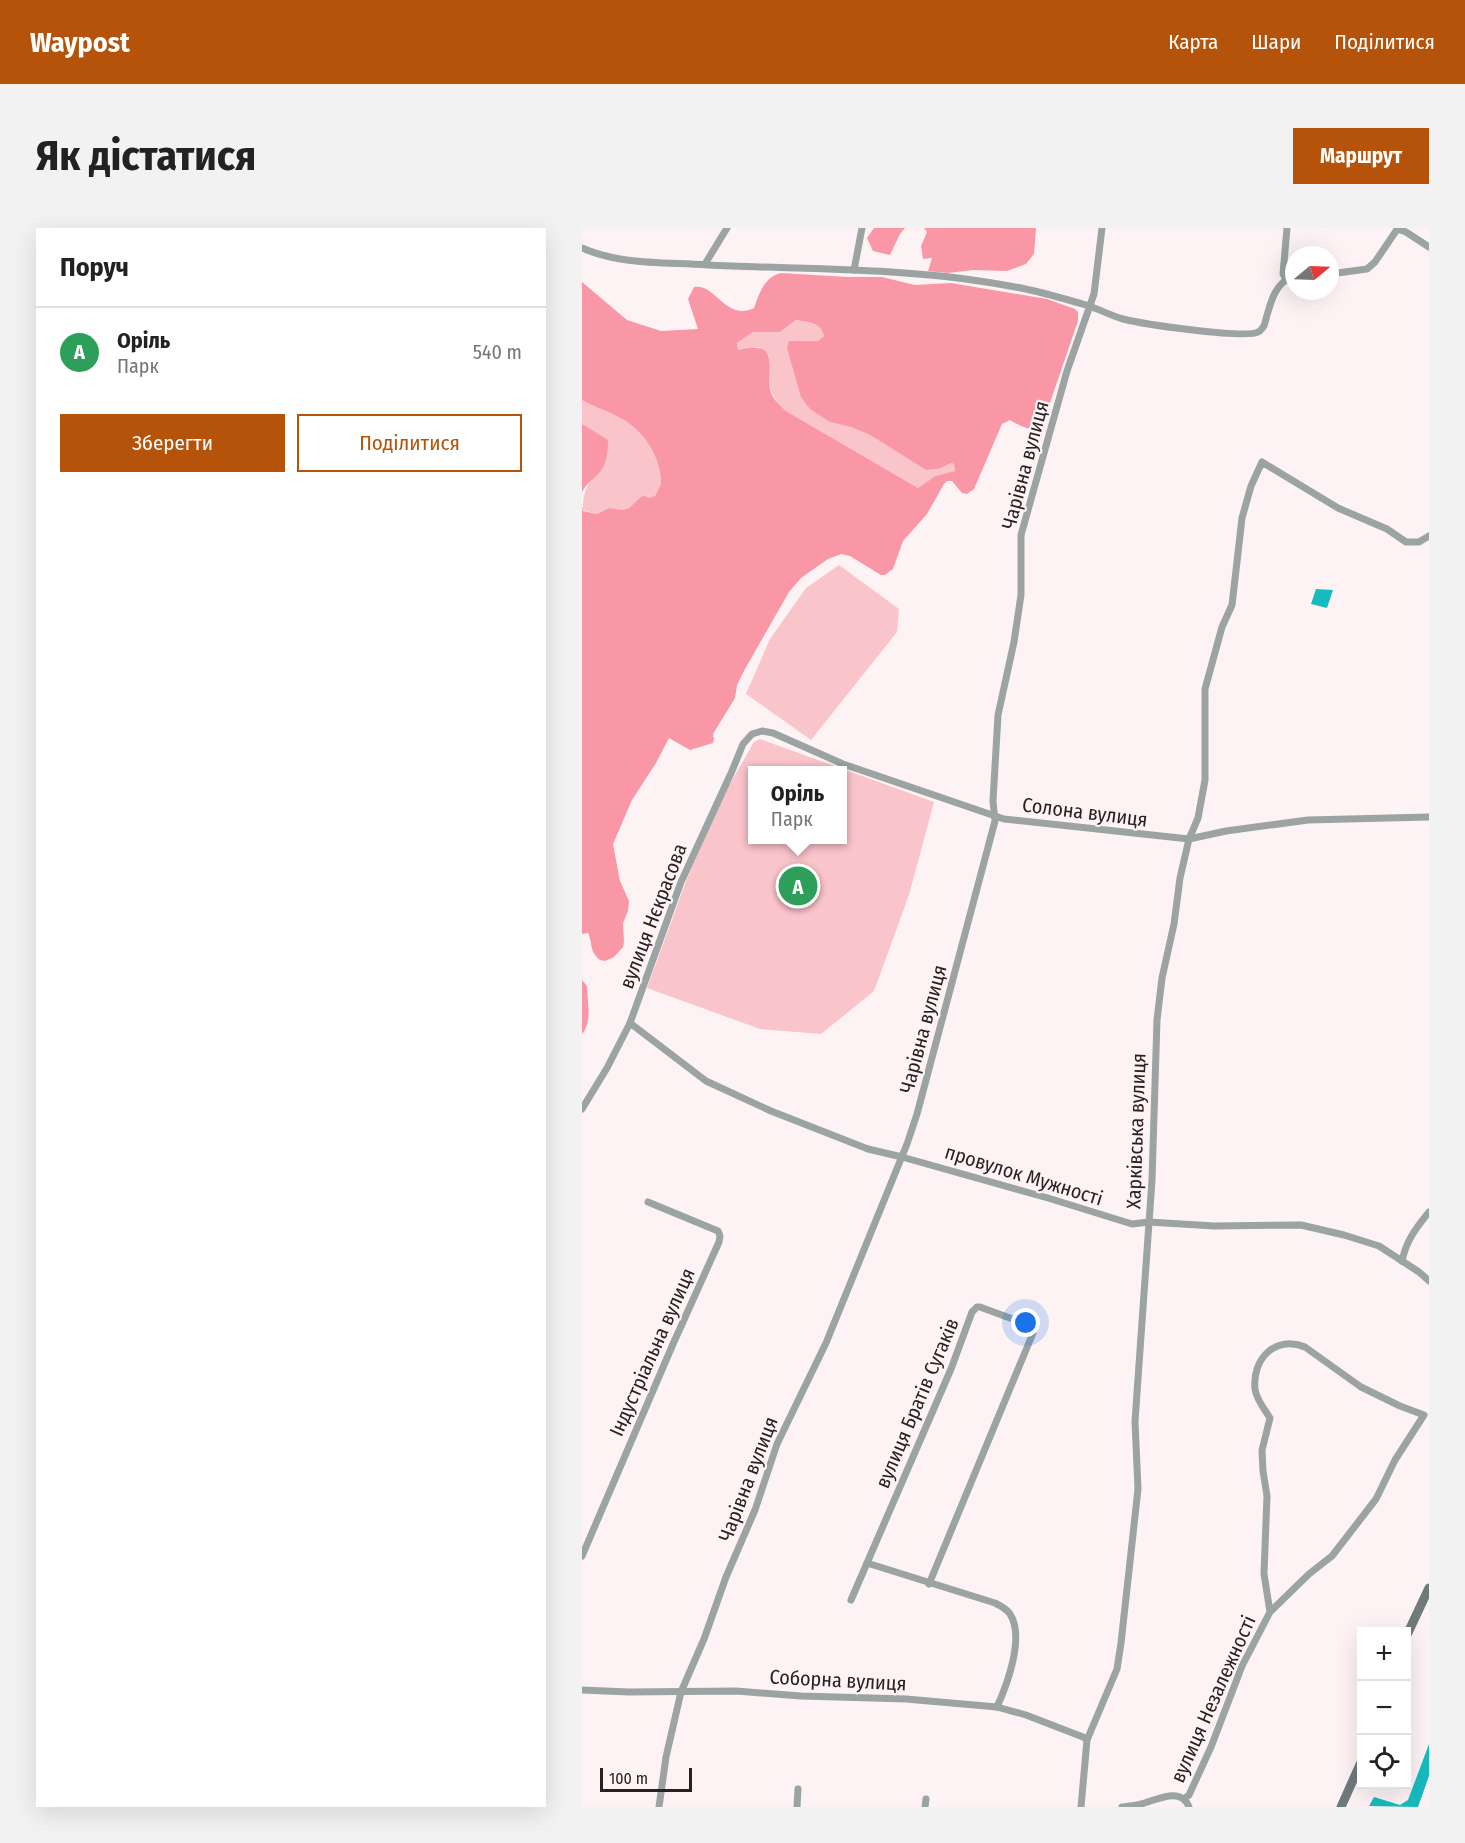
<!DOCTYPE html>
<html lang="uk">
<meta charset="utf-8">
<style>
:root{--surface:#fff;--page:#f2f2f2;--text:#222;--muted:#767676;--line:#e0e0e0;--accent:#b45309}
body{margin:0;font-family:"Fira Sans Condensed",sans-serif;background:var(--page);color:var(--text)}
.controls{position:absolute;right:18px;bottom:18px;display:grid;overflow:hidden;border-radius:0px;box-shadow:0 6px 24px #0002}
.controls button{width:54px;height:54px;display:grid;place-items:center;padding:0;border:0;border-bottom:2px solid var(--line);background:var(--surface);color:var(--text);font:30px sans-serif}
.compass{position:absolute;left:703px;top:18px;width:54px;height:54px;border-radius:50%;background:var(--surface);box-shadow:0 6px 24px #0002;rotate:71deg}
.scale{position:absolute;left:18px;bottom:15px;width:92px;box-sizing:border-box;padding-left:6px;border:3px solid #282122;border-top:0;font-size:16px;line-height:21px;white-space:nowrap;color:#282122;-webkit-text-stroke:4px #fef3f4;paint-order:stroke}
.you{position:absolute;left:444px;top:1095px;width:21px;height:21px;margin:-15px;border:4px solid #fff;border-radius:50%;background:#1a73e8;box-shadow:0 0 0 9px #1a73e833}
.badge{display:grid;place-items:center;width:39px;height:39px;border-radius:50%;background:var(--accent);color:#fff;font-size:20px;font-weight:700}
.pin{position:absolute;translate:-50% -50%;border:3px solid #fff;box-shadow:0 2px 6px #0006}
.popup{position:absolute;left:166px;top:538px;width:99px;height:78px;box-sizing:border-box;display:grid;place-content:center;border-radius:0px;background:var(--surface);filter:drop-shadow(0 2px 4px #0005);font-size:20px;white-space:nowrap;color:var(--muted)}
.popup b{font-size:22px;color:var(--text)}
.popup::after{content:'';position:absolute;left:50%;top:100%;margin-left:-12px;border:12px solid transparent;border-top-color:var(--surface)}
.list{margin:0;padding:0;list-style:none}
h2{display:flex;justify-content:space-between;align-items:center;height:78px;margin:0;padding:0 24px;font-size:26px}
h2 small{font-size:20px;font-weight:400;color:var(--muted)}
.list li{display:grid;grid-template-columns:39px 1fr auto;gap:18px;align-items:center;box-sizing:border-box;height:90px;padding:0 24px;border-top:2px solid var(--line)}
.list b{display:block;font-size:22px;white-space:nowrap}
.list p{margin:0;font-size:20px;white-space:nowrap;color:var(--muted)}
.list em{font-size:20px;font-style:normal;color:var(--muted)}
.actions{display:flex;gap:12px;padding:18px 24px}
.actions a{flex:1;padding:14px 0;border:2px solid var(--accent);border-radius:0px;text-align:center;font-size:21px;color:var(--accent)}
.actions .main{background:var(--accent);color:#fff}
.icon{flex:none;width:33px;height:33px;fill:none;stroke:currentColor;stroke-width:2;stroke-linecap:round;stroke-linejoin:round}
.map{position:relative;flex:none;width:847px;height:1579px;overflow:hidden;border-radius:0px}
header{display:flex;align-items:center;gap:36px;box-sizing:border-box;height:84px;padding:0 30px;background:var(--accent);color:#fff}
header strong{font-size:28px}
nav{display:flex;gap:33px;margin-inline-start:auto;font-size:21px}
.intro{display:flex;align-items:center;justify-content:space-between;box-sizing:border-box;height:144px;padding:0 36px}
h1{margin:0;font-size:42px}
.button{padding:15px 27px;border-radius:0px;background:var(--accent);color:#fff;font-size:21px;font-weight:700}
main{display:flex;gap:36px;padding:0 36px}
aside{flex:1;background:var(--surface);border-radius:0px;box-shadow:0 6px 24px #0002}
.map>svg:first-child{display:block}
.green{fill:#fac4cb;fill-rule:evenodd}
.forest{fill:#fa97a6;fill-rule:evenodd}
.water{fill:#16bbbf}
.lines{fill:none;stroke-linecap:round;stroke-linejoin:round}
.minor{stroke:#9ba3a3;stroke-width:7}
.secondary{stroke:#6f7b7b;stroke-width:9}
.labels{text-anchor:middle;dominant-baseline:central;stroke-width:4.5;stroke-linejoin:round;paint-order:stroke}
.street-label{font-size:20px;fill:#282122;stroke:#fef3f4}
</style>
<header>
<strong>Waypost</strong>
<nav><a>Карта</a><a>Шари</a><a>Поділитися</a></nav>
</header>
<div class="intro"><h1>Як дістатися</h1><a class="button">Маршрут</a></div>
<main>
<aside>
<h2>Поруч<small></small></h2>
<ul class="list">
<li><span class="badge" style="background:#2e9e5b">A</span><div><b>Оріль</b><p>Парк</p></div><em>540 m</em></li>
</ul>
<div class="actions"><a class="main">Зберегти</a><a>Поділитися</a></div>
</aside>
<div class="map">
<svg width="847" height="1579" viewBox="0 0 847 1579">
<rect width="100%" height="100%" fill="#fef3f4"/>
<g class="green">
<path d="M214,92C226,94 239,94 242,108L236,113H208L248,194L269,199L288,207L344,242L357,241L369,235L372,236L374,243L353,248L336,260L204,183C184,164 188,155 187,129L177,119L156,122L155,115L171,104H198Z"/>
<path d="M0,172C12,179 26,183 38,190C61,201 79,229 79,255C78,259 75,264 73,268L67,270L61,267L47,280L40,282L27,280L15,286L1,282C0,263 7,253 20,241L0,196Z"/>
<path d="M257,337L317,381L315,404L229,512L164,466L188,411L224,360Z"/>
<path d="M178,511L352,574L327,667L292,763L239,806L178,801L65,760L106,648L141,568L172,514ZM171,542H261V612H171Z"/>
</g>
<g class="forest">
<path d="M292,0H323L318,6L308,27L291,23L285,10Z"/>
<path d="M342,0H454L452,26L444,36L425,43L391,42L366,45L346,43L350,30L341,31L339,18L345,4Z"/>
<path d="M199,45L266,49H300L333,57L369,55L465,71L493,81L496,84V93L460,198C451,206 437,197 428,192L420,196L392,261L385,266L380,265L370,253H365L362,256L345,286L321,313L311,341L303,347H299L268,328L259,326L246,331L219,350L207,364L163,441L155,457L153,470L131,506L132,511L131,515L108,522L87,510L74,535L50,572L31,616L38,653L47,673L46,683L41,695L42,714L41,719L32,729L23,733L18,732C7,723 11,716 6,705L0,706V278L1,283L15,286L27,280L40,282L47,280L61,267L67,270L73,268C75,264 78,259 79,255C79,229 61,201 38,190C26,183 12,179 0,172V54L45,92L79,103L116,101L106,71L112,59C134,55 144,94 172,80C177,66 182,49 199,45ZM214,92C226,94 239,94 242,108L236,113H207L205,120L219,169L228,181L248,194L269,199L288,207L344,242L357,241L369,235L372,236L373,243L353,248L336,260L204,183C197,176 189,170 188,160C185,148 194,121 175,120C169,119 162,121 156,122L155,115L171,104H198Z"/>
<path d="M0,196L26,212C26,222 25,233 20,241C14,250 5,254 0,264Z"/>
<path d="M0,752L5,758C5,773 11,793 0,806Z"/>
</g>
<g class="water">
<path d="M734,361L751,362L745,380L729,376Z"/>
<path d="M847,1516V1548L836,1579L787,1578L792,1569L818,1577L826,1572Z"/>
</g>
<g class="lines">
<g class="minor">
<path d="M815,1L824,4L847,19"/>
<path d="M0,20C38,37 84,34 125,37C227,42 332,39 433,59C457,63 483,71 507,78C519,82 530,88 541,91C560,96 663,111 676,104C679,103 680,100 682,98C688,78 691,55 712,48"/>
<path d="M123,36L145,0"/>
<path d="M272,42L280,0"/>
<path d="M748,46L785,41L793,34L816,0"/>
<path d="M704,51L701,46L705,0"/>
<path d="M48,795L124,853L189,883L286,921L320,929L466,970L550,996L567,994L632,998L719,997L762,1007L797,1018L837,1044L847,1053"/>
<path d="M0,881L25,840L48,795L99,654L150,543L161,516L170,506L180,503L191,505L261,536L422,591L607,611L644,603L726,592L847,589"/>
<path d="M820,1033C824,1013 834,1000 847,984"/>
<path d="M0,1328L91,1116L137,1014L138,1008L136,1003L66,974"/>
<path d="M285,1335L413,1375C419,1378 425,1381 428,1386C443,1409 425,1457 415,1479"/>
<path d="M269,1372L369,1141L390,1084L395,1079H398L447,1097L450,1100L451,1105L347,1356"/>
<path d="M0,1462L47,1464L154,1463L219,1468L324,1471L415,1479L444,1487L501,1509L505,1512"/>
<path d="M602,1571L607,1567L629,1519L660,1438L688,1384L727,1346L750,1328L794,1271L813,1232L842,1187L818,1178L779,1159L723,1119C693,1107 670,1131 673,1161C674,1171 683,1182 688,1190L680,1222L681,1243L685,1268L682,1346L688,1384"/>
<path d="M77,1579L84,1529L99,1464L122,1411L144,1349L173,1282L195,1216L244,1115L325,916L335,886L413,593L411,573L416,487L432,414L439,367V307L485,143L512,66L520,0"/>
<path d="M215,1579L216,1561"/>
<path d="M343,1579L344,1571"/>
<path d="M499,1579L505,1512L535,1441L539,1415L556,1261L553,1194L555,1165L570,952L575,792L580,750L592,696L598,650L607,611L616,590L623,552V461L640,399L650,377L660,290L669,258L680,234L756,280L805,301L824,314H837L847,308"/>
<path d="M540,1579C546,1578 553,1578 559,1576C575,1572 599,1558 607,1579"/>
</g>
<g class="secondary">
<path d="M824,1409L847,1360"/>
<path d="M759,1579L780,1532"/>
</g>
</g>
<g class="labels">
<g class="street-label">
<text transform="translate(443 237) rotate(-75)">Чарівна вулиця</text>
<text transform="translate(503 584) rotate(7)">Солона вулиця</text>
<text transform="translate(71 688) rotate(-69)">вулиця Нєкрасова</text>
<text transform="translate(341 801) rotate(-75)">Чарівна вулиця</text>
<text transform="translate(554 903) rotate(-88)">Харківська вулиця</text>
<text transform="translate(442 947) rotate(17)">провулок Мужності</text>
<text transform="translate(70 1124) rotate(-66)">Індустріальна вулиця</text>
<text transform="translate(335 1175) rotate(-67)">вулиця Братів Сугаків</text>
<text transform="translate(166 1251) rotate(-69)">Чарівна вулиця</text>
<text transform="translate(256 1452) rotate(3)">Соборна вулиця</text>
<text transform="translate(631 1471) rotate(-66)">вулиця Незалежності</text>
</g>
</g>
</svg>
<div class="controls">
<button>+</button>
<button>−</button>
<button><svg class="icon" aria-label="locate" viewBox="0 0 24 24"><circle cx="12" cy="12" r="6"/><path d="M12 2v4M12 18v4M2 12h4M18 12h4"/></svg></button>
</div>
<svg class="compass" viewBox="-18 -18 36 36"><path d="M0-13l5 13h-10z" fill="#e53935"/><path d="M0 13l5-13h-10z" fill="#767676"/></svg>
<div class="scale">100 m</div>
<div class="you"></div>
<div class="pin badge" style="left:216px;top:658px;background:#2e9e5b">A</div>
<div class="popup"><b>Оріль</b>Парк</div>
</div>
</main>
